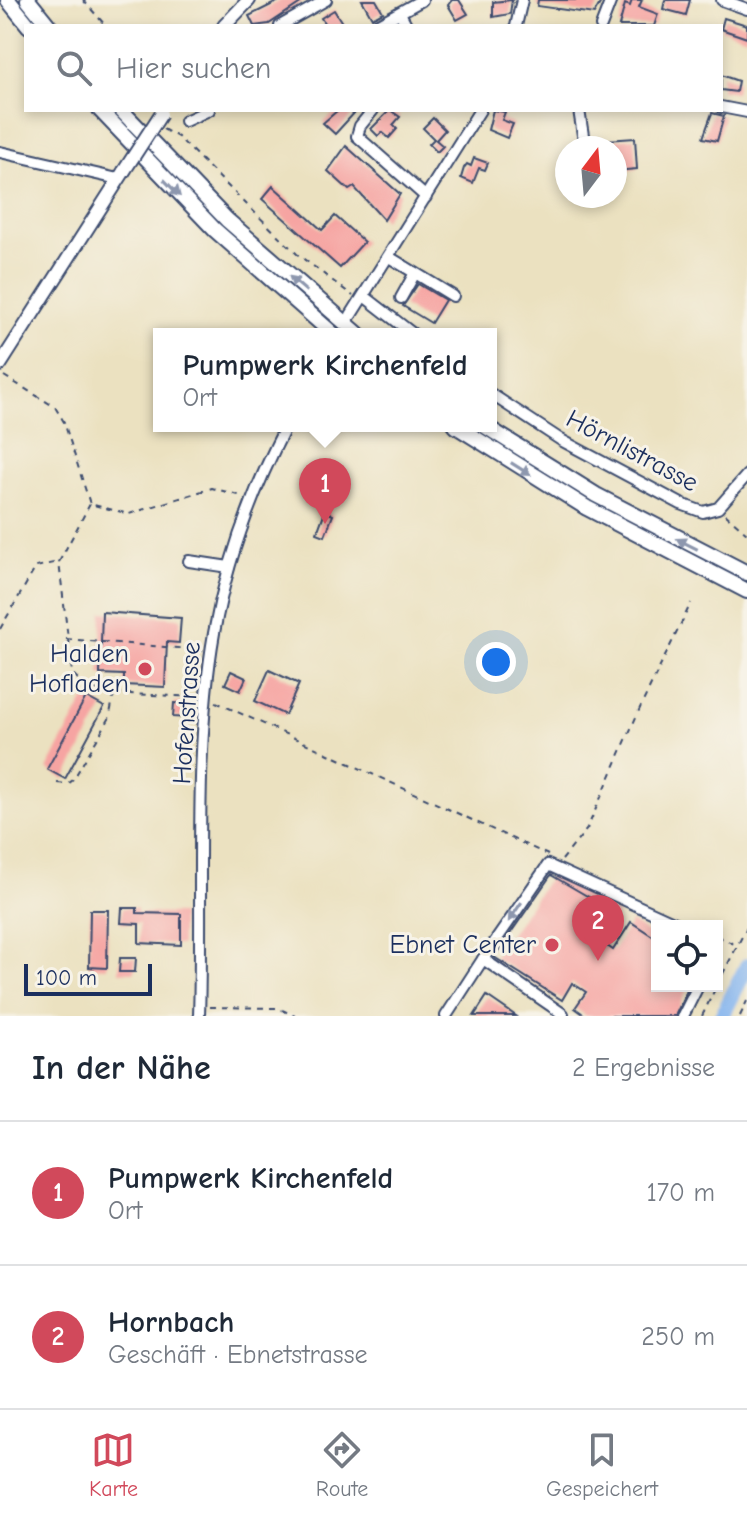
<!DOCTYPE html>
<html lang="de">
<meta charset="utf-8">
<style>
:root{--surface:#fff;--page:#f2f2f3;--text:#1f2937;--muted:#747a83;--line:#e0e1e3;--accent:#d1495b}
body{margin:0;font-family:"Comic Neue",sans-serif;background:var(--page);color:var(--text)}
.controls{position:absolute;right:24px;bottom:24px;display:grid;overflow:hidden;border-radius:0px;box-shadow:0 4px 12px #0003}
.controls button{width:72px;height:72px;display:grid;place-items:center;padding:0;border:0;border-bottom:2px solid var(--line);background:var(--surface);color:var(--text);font:40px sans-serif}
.compass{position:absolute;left:555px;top:136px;width:72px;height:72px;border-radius:50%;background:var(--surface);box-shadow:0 4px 12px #0003;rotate:16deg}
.scale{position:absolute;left:24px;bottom:20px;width:128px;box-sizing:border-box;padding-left:8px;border:4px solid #1b2f5e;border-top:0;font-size:22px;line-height:28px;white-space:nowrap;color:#1b2f5e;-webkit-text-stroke:6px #f7f3e8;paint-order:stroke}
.you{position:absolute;left:496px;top:662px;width:28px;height:28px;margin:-20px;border:6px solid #fff;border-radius:50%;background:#1a73e8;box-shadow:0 0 0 12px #1a73e833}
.badge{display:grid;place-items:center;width:52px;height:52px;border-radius:50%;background:var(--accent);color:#fff;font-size:26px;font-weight:700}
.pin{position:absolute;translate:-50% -66px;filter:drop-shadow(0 2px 4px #0008)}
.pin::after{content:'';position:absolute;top:42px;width:28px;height:24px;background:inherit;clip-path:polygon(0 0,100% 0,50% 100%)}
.popup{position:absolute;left:153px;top:328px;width:344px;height:104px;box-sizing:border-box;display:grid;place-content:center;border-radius:0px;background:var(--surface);filter:drop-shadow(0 2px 6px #0005);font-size:26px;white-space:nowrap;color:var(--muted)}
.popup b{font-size:30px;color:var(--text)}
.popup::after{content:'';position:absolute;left:50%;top:100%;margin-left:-16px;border:16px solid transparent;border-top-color:var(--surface)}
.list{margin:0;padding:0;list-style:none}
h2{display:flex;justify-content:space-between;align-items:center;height:104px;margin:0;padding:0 32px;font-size:34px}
h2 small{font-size:26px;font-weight:400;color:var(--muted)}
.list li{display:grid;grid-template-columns:52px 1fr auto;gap:24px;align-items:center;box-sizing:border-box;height:144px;padding:0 32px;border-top:2px solid var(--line)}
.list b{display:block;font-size:30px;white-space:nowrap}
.list p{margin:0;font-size:26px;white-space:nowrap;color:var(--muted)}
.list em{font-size:26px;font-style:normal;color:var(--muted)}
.icon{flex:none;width:44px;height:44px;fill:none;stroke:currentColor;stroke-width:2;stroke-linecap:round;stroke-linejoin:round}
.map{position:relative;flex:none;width:747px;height:1016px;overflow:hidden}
.search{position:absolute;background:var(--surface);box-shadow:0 4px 12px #0003;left:24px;right:24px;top:24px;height:88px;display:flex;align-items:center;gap:20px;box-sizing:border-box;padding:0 28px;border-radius:0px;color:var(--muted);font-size:30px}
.sheet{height:392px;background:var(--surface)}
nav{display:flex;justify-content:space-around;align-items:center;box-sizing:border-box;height:112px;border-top:2px solid var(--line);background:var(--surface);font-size:22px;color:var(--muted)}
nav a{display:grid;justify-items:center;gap:4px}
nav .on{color:var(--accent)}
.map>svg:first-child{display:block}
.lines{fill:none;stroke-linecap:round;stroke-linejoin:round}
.river{stroke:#83b4ef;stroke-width:16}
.building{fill:#f6a4a2}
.minor-casing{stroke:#3a4a6d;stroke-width:14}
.major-casing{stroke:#3a4a6d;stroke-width:16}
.highway-casing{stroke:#3a4a6d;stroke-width:18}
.path{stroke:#3a4a6d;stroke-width:2;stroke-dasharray:6 6;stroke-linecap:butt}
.minor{stroke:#fff;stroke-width:10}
.major{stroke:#fff;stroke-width:12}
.highway{stroke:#fff;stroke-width:14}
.major-bridge-casing{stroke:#3a4a6d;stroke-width:16;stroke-linecap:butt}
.major-bridge{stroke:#fff;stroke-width:12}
.oneway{fill:#8d97ae}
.poi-dot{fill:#d1495b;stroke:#f7f3e8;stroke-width:3}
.labels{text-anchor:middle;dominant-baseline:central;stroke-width:6;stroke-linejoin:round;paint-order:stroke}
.street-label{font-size:26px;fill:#1b2f5e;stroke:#f7f3e8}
.poi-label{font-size:26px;fill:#1b2f5e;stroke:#f7f3e8;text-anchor:end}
</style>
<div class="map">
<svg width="747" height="1016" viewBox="0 0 747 1016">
<rect width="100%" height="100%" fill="#f7f3e8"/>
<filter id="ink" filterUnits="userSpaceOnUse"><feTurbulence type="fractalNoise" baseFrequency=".0125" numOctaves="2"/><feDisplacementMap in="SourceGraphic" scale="16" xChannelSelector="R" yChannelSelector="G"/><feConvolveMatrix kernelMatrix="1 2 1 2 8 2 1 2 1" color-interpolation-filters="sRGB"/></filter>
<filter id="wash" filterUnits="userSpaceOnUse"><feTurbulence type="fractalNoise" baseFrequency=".006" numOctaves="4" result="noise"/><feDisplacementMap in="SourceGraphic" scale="32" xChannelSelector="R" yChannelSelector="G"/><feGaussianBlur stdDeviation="1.8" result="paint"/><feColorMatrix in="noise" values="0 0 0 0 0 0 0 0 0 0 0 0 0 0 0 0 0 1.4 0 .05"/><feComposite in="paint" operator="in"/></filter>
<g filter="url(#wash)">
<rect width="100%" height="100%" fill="#ebe1c0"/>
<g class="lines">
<path class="river" d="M722,1016L747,966"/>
</g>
<g id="blocks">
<g class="building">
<path d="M281,0H305L269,24L254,26L249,16Z"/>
<path d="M362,0H376L383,12L372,18Z"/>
<path d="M452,0H459L468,14L457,20L448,5Z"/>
<path d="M512,0L510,14L493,17V2Z"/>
<path d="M538,0H602L594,14L537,6Z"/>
<path d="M632,0H642L639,7L658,14L654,26H619L625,4L630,6Z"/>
<path d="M665,0H690L686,15L663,9Z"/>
<path d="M334,10L344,26H326L321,18Z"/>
<path d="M724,18L747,25V38L721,29Z"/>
<path d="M721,75L738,81L736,92L721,90Z"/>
<path d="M338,110H357L335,134L323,123Z"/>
<path d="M390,110L400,117L393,125L397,129L389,138L382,132L378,136L371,129Z"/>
<path d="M493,110L505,112L502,120L513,124L507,138L488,130Z"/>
<path d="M712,113L724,116L717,141L703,138Z"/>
<path d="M433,118L445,130L436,140L443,146L437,152L429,144L434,139L423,128Z"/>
<path d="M635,138L637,169L615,171V148H593L592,141Z"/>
<path d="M346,146L400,194L384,220L354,187L349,190L328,171Z"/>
<path d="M474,158L488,163L485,170L479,168L473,183L461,178L464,168L467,164L471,166Z"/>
<path d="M273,186L322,230L335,216L364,242L340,268L262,199Z"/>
<path d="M418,284L445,300L431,323L403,306Z"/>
<path d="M325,511L333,515L325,536L317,533Z"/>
<path d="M102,612L181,618L179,643L167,642L165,687L124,685V675L100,674Z"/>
<path d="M269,670L299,684L285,715L255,701Z"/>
<path d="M231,671L246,678L240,691L225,684Z"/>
<path d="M86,697L104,707L65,779L47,769Z"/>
<path d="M174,703L190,704L189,718L173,717Z"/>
<path d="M551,875L618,914L600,941L613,950L631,922L657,939V986H689L675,1016H586L575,1008L586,992L572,983L562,1000L494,957Z"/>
<path d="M122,908H137V913L181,914V945L139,943V924L121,923Z"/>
<path d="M90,910H108L107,968L89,967Z"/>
<path d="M120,958H136L135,972H119Z"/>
<path d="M487,996L516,1016H474Z"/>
</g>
</g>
</g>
<g filter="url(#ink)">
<use href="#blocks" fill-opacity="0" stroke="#3a4a6d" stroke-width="2"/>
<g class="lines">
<defs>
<g id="minor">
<path d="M722,0L747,9"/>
<path d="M400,13L407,26"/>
<path d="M280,26L326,0"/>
<path d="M375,26L422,0"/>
<path d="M516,26L522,0"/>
<path d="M601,26L611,0"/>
<path d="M721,107L747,112"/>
<path d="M373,110L360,126L357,136L426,197"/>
<path d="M579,110L585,148"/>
<path d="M185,121L209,110"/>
<path d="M0,152L118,179"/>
<path d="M389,257L453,296"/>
<path d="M364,296L413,334"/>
<path d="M401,298L415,273"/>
<path d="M351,315L480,110"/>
<path d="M491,394L561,440L681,504L703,512L718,508L747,475"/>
<path d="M189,561L229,567"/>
<path d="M483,959L548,865L682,926"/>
<path d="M199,1016C203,893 193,753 214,633C227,559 252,492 286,426"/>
<path d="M446,1016L483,959L563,1014L561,1016"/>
<path d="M683,1016L698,986"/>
</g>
<g id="major">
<path d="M224,26L249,0"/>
<path d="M0,365L124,171"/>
</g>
<g id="highway">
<path d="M8,0L29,26"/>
<path d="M28,0L49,26"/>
<path d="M100,110L215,230L333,334"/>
<path d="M121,110L227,220L358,334"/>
<path d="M456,426L587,508L747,591"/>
<path d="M485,426L596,495L747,573"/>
</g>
</defs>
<use href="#minor" class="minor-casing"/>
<use href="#major" class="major-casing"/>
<use href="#highway" class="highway-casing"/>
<g class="path">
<path d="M83,0L106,26"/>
<path d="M163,129L178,137L297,254L353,296"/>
<path d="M4,376L55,407L64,422L90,504L129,514L212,488L242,496"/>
<path d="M90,504L59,562L72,673L87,688L108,693L198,697"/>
<path d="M725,514L747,533"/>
<path d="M0,629L36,567L58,562"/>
<path d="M66,639L203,650"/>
<path d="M216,702L548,855"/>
<path d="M57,783L68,784L73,780L109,719L114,694"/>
<path d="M562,860L587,829L640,708L691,603"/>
<path d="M717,936L736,945"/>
<path d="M717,985L747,927"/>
<path d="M210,1007L278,1008L295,1016"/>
<path d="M702,1016L716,987"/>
<path d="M740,1016L747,1001"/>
</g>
<use href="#minor" class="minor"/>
<use href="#major" class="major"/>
<use href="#highway" class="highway"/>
<defs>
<path id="major-bridge" d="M124,171L161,114"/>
</defs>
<use href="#major-bridge" class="major-bridge-casing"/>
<use href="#major-bridge" class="major-bridge"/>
</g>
<defs><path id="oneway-solid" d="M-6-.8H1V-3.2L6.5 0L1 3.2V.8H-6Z" transform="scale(2)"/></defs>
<g class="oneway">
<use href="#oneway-solid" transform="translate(172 188) rotate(46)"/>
<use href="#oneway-solid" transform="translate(298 284) rotate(-139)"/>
<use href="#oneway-solid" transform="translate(521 469) rotate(32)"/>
<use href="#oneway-solid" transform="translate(687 544) rotate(-153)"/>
<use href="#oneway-solid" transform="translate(515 912) rotate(124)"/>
</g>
</g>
<g class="poi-dot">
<circle cx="145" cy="669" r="8"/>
<circle cx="552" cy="945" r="8"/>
</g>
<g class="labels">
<g class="street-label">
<text transform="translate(632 451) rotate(28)">Hörnlistrasse</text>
<text transform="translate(187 713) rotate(-86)">Hofenstrasse</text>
</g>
<g class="poi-label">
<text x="129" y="654">Halden<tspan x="129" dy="30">Hofladen</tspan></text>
<text x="536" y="945">Ebnet Center</text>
</g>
</g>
</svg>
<div class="controls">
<button><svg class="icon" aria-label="locate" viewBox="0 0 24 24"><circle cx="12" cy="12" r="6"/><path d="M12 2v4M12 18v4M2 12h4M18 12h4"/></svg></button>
</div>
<svg class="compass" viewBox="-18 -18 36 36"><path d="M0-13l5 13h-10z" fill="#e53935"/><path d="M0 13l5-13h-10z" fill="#747a83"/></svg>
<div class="scale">100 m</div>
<div class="you"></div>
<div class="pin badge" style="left:325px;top:524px">1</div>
<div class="popup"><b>Pumpwerk Kirchenfeld</b>Ort</div>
<div class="pin badge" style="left:598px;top:961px">2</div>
<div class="search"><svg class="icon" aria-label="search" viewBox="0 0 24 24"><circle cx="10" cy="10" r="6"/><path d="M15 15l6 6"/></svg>Hier suchen</div>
</div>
<section class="sheet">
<h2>In der Nähe<small>2 Ergebnisse</small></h2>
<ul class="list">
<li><span class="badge">1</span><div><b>Pumpwerk Kirchenfeld</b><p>Ort</p></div><em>170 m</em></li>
<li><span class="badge">2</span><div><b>Hornbach</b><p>Geschäft · Ebnetstrasse</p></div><em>250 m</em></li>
</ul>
</section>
<nav>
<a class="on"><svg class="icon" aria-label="map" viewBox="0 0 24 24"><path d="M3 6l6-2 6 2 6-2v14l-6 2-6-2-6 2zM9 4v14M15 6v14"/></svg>Karte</a>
<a><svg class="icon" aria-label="directions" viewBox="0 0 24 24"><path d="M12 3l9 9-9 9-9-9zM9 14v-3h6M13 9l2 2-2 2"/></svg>Route</a>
<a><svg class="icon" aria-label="saved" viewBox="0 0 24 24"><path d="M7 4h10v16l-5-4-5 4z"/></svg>Gespeichert</a>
</nav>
